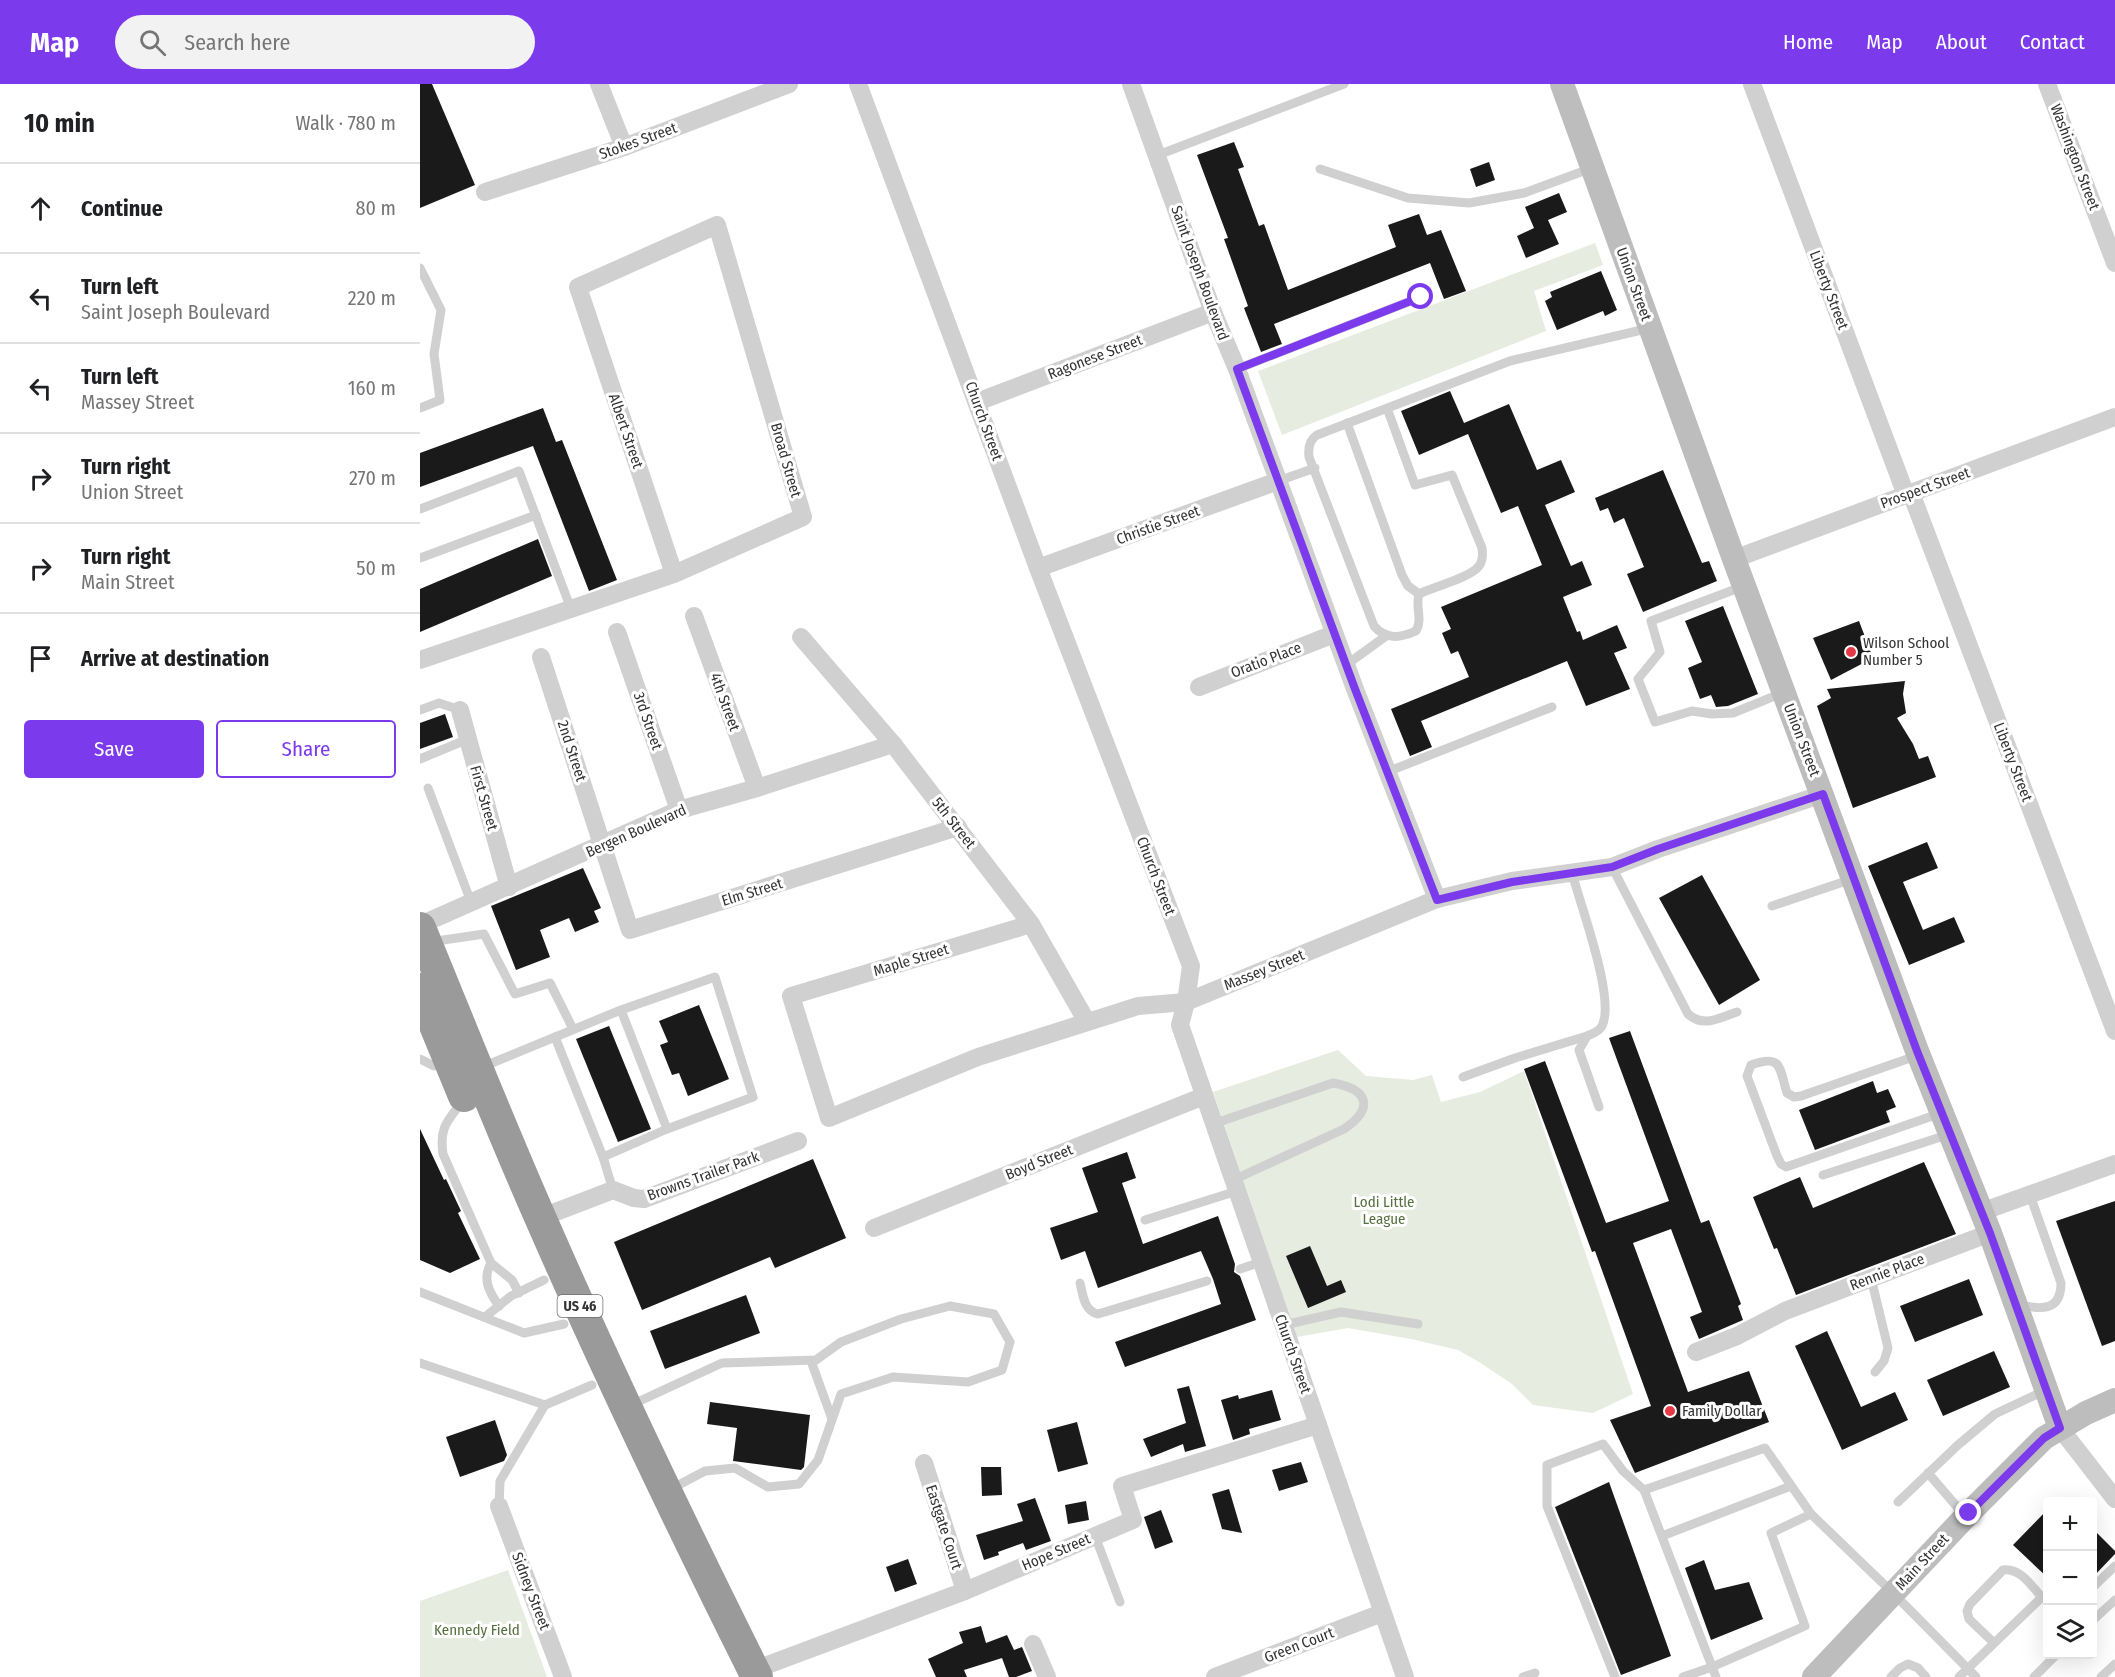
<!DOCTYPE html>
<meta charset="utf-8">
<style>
:root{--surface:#fff;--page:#f2f2f2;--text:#202124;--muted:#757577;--line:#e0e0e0;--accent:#7c3aed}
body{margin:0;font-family:"Fira Sans Condensed",sans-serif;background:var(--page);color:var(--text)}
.controls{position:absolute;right:18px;bottom:18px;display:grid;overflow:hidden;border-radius:6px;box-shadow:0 6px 24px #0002}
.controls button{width:54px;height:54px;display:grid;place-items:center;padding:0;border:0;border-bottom:2px solid var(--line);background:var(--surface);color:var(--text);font:30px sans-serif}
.stop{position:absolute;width:18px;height:18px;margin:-14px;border:4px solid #7c3aed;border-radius:50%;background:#fff}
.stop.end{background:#7c3aed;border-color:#fff;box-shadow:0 2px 6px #0008}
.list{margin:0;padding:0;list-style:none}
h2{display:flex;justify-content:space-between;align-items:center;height:78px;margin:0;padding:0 24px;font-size:26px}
h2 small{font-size:20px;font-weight:400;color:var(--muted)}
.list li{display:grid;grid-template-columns:39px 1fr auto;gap:18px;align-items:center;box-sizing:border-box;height:90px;padding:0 24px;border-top:2px solid var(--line)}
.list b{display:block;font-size:22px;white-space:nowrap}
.list p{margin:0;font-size:20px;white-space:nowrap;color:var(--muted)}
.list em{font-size:20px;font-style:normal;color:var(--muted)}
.actions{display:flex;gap:12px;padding:18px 24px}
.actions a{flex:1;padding:14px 0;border:2px solid var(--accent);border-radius:6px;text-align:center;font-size:21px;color:var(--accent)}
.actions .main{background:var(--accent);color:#fff}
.icon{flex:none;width:33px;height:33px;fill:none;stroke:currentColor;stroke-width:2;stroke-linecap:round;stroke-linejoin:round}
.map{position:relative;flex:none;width:1695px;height:1593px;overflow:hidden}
header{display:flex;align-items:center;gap:36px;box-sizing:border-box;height:84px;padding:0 30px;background:var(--accent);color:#fff}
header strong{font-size:28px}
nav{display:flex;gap:33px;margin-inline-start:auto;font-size:21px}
.search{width:420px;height:54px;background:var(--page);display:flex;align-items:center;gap:15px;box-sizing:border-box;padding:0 21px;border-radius:33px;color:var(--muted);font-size:22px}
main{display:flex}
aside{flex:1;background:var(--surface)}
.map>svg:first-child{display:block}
.green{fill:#e6ecdf}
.building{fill:#1a1a1a}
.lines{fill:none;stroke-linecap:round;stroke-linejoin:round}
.lane{stroke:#d0d0d0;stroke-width:9}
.street{stroke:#d0d0d0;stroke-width:18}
.secondary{stroke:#bdbdbd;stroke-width:24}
.highway{stroke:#9a9a9a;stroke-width:32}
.route{stroke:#7c3aed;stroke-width:8}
.poi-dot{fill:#e63946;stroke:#fff;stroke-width:2}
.labels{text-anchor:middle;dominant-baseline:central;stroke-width:6;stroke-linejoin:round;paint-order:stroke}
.shield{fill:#fff;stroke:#707070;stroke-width:1.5}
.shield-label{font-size:14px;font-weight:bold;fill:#333}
.street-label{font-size:15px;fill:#333;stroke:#fff}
.poi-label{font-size:15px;fill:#333;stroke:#fff;text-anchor:start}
.park-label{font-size:15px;fill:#56703f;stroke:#fff}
</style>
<header>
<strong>Map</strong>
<div class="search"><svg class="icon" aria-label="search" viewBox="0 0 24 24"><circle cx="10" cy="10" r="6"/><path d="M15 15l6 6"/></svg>Search here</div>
<nav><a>Home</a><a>Map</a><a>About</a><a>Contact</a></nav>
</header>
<main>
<aside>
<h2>10 min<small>Walk · 780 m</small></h2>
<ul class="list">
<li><svg class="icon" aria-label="ahead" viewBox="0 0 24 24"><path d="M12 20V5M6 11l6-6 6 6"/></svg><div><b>Continue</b></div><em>80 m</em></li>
<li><svg class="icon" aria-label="left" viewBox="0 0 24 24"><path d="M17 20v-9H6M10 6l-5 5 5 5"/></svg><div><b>Turn left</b><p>Saint Joseph Boulevard</p></div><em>220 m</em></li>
<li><svg class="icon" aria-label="left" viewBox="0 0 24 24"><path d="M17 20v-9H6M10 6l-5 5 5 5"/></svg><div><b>Turn left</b><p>Massey Street</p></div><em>160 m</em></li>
<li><svg class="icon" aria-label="right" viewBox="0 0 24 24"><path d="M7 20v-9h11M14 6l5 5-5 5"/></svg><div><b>Turn right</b><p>Union Street</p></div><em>270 m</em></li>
<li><svg class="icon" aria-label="right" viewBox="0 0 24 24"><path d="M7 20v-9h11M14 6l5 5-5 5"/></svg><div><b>Turn right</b><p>Main Street</p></div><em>50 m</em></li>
<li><svg class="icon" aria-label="arrive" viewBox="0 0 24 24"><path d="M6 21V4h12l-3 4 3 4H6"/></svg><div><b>Arrive at destination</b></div></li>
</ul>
<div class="actions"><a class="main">Save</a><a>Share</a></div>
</aside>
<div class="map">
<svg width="1695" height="1593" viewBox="0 0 1695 1593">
<rect width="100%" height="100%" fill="#fff"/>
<g class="green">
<path d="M1175,159L1183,181L1114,207L1126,247L862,351L838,287Z"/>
<path d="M918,966L946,992L993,996L1012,991L1021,1018L1060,1008L1104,987L1213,1310L1173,1329L1113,1321L1092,1300L1059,1278L1038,1266L991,1255L928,1244L877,1253L793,1008Z"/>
<path d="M88,1486L127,1593H0V1517Z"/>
</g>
<g class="building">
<path d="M0,0H12L55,101L0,124Z"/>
<path d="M814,58L824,83L818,85L839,142L844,140L868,206L976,163L968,141L999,130L1007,151L1021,146L1046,207L1024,215L1010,179L854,240L862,260L841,268L824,224L828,222L804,155L808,154L777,71Z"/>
<path d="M1069,78L1075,96L1056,103L1050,85Z"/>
<path d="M1139,109L1147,128L1128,136L1139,160L1106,174L1097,152L1114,144L1105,123Z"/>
<path d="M1181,187L1197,226L1185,232L1183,227L1137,246L1125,217L1132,213L1130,208Z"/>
<path d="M1030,307L1044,339L1089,320L1117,386L1141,376L1155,408L1125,421L1151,482L1162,477L1172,501L1143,513L1157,548L1160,547L1163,556L1197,541L1207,564L1194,569L1210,605L1166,622L1147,577L1001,637L1012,663L990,672L971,625L1049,593L1038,567L1031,570L1022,549L1031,545L1021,523L1122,481L1098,422L1081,429L1048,350L999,371L981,327Z"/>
<path d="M123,324L136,358L142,356L197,496L169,507L113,362L0,403V369Z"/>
<path d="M1243,386L1282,479L1289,477L1297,497L1223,528L1207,490L1224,483L1204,434L1194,439L1188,424L1180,427L1175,414Z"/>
<path d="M118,455L132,492L0,548V505Z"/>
<path d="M1303,522L1338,610L1308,622L1296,623L1291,611L1280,615L1268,584L1282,578L1265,537Z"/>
<path d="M1439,537L1453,574L1411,596L1393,554Z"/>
<path d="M1485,597L1483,610L1486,629L1477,634L1493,660L1499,675L1508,672L1516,693L1433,724L1397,622L1411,614L1407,605Z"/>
<path d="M25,630L33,653L0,665V639Z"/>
<path d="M1507,758L1518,784L1483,798L1503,846L1534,833L1545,858L1489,881L1448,782Z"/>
<path d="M163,784L181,824L174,827L179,838L155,848L149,834L120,846L130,873L96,886L71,822Z"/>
<path d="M1282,791L1340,896L1299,921L1239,814Z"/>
<path d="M279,921L309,995L268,1012L259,989L252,991L240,961L248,958L239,937Z"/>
<path d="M189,942L231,1045L198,1058L156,955Z"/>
<path d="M1210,947L1281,1139L1289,1136L1321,1220L1318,1222L1323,1236L1279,1255L1270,1233L1282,1228L1251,1145L1213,1159L1268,1308L1329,1287L1349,1338L1215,1389L1190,1336L1231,1322L1175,1167L1172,1168L1104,985L1125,977L1186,1139L1218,1128L1249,1117L1189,954Z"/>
<path d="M1453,997L1457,1009L1468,1005L1476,1023L1466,1027L1470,1038L1395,1066L1379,1026Z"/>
<path d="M0,1045L24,1096L26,1095L41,1127L38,1129L60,1175L30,1189L0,1176Z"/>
<path d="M707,1068L716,1094L702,1099L723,1160L798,1132L815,1180L814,1188L820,1192L836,1236L705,1283L695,1258L801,1220L793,1195L781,1167L678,1204L665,1167L641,1176L630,1144L678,1128L662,1084Z"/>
<path d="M393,1075L426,1154L355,1184L350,1173L222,1226L194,1158Z"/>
<path d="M1504,1078L1536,1150L1376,1211L1357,1164L1354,1165L1333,1113L1380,1093L1393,1124Z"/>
<path d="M1695,1117V1257L1682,1262L1636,1137Z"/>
<path d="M890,1162L907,1202L921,1196L926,1208L888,1224L866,1172Z"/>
<path d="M1549,1195L1563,1231L1495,1258L1480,1222Z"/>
<path d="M326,1211L340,1249L245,1285L230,1247Z"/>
<path d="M1407,1247L1441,1323L1475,1308L1488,1336L1422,1366L1375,1262Z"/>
<path d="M1574,1267L1590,1303L1523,1332L1507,1296Z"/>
<path d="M769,1302L786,1362L765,1368L763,1360L731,1373L723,1355L766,1339L757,1305Z"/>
<path d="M852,1306L861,1336L829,1345L830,1350L813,1356L801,1316L818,1311L819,1315Z"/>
<path d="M290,1318L390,1331L384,1383L381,1386L313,1377L317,1344L287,1340Z"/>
<path d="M75,1336L87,1371L84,1377L40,1393L26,1353Z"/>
<path d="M657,1338L668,1380L638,1388L627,1346Z"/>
<path d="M881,1378L888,1398L859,1407L852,1386Z"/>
<path d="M561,1383H581L582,1411L562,1412Z"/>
<path d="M1189,1398L1251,1572L1201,1591L1135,1423Z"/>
<path d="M809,1405L822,1449L802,1445L792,1410Z"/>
<path d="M615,1414L631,1457L606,1466L603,1459L578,1468L579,1471L564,1476L556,1451L603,1437L597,1420Z"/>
<path d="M666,1417L669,1436L648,1440L645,1421Z"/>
<path d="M1628,1425V1494L1593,1461Z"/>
<path d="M741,1426L753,1458L735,1465L724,1433Z"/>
<path d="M1672,1444L1695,1467V1470L1672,1494Z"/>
<path d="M488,1475L497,1500L475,1508L466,1483Z"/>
<path d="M1284,1476L1295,1506L1329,1498L1343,1535L1291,1556L1265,1484Z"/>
<path d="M561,1542L566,1559L587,1551L594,1566L602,1563L612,1587L596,1593H589L582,1574L544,1586L547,1593H516L508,1575L543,1559L539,1548Z"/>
</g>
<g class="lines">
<g class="lane">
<path d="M738,71L924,0"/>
<path d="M900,85L988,114L1049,119L1104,109L1172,84"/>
<path d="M0,184L21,226L14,270L20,316L0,324"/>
<path d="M817,285L1001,213"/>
<path d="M967,324L995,401L1032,391L1062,464C1063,471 1063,477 1059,482C1050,494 1013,503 999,510C995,523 1003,535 996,547C980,554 966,556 954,542L889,373C888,364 889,356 897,351L1090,277L1230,244"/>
<path d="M927,339L982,491L988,502L999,510"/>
<path d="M858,397L895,384"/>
<path d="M0,425L99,387L151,525"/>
<path d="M0,474L116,431"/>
<path d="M1324,502L1231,537L1240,568L1218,595L1235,638L1272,627L1292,630L1313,629L1362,609"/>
<path d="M926,581L966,552"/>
<path d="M0,626L19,619L40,626"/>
<path d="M0,675L48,655"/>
<path d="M967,688L1132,623"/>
<path d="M8,704L51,818"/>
<path d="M1192,783L1268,930C1284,944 1298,934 1317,928"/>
<path d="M1352,822L1432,795"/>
<path d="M10,858L64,850L95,910L130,899L153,945"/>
<path d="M1167,952L1159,966L1179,1023"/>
<path d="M135,953L183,1073L193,1106"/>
<path d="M1496,972L1381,1012L1374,1013L1367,1009C1359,983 1362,970 1331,981L1327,992L1357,1072L1361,1080L1366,1083L1521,1029"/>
<path d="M0,975L14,982L26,981"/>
<path d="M62,983L201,926L295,893L333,1013L247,1045L201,926"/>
<path d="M1043,993L1095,974L1167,952C1172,950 1179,948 1182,942C1196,915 1160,820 1152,789"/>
<path d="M44,1015C28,1037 19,1042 23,1070L71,1179L92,1196L99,1209"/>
<path d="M793,1040L913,999C948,1005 955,1024 924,1045L813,1096"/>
<path d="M183,1073L247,1045"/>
<path d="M1403,1091L1530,1050"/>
<path d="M725,1136L817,1107"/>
<path d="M71,1179C62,1195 69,1208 79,1222"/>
<path d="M820,1185L841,1178"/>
<path d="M1451,1194L1468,1264L1464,1277L1455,1288"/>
<path d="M660,1199C663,1211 664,1227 678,1230L787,1197"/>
<path d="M0,1208L104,1249L144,1240"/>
<path d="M1598,1220C1620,1226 1641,1228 1641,1199L1610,1111"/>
<path d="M65,1233L91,1212L124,1196"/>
<path d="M864,1241L921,1228L998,1240"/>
<path d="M391,1277L412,1335"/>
<path d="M0,1279L125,1321L80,1397L79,1422"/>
<path d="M125,1321L172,1301"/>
<path d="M211,1321L302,1279L396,1276L421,1258L481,1235L530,1222L574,1230L590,1258L582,1286L548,1298L473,1293L421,1310L398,1376L379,1400L348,1403L315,1384L285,1387L249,1406"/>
<path d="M1508,1389L1545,1432"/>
<path d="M1478,1418L1538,1361L1575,1330L1626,1306"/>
<path d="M675,1452L700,1518"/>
<path d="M1242,1452L1371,1402"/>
<path d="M1672,1504L1695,1482"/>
<path d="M1672,1537L1695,1516"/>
<path d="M1103,1593L1115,1589"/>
<path d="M1195,1593L1127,1422V1381L1183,1360L1203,1387L1224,1406"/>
<path d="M1263,1593L1292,1583L1385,1542L1351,1449L1391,1430"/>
<path d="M1296,1593L1224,1406L1345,1364L1391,1430L1473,1509L1556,1593"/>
<path d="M1471,1593L1480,1584L1488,1580L1498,1584L1506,1593"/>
<path d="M1539,1593L1622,1513C1611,1502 1601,1484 1583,1486L1550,1520L1547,1527L1549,1535L1574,1559"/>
<path d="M1614,1593L1637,1570"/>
<path d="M1681,1593L1695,1580"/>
</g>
<g class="street">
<path d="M179,0L204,63"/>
<path d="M438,0L618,484L771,882L766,918L760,941L985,1593"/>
<path d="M711,0L793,228L817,285L935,605L1017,815"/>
<path d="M1332,0L1486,411"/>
<path d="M1627,0L1695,179"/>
<path d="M65,108L204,63L369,0"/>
<path d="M557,318L793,228"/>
<path d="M1491,409L1695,947"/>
<path d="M1314,475L1695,333"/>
<path d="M618,484L858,397"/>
<path d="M274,532L337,704"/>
<path d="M197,548L259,726"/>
<path d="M381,553L473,660L611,840L667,938"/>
<path d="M121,573L210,846L538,743"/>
<path d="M0,576L254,490L383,433L297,141L158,203L254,490"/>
<path d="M779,603L914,550"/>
<path d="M40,626L89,803"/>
<path d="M611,840L371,912L409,1034L558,973L718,922L766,918L1017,815L1092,797L1192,783L1238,765L1403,710"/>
<path d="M0,841L259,726L337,704L473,660"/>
<path d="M1561,1128L1695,1080"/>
<path d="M120,1134L193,1106L214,1114L224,1115L378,1057"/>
<path d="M454,1144L784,1012"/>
<path d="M1276,1268L1317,1252L1365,1227L1570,1149"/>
<path d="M1640,1344L1695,1415"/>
<path d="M504,1379L545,1507"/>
<path d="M79,1422L143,1593"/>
<path d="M613,1560L627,1593"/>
<path d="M334,1586L545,1507L713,1436L702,1402L898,1341"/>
<path d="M795,1593L962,1529"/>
</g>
<g class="secondary">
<path d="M1142,0L1314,475L1497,967L1570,1149L1640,1344"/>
<path d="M1394,1593L1549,1429L1624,1354L1666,1329L1695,1316"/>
</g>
<g class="highway">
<path d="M0,844C40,941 78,1038 120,1133C188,1289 261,1441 337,1593"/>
<path d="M0,905L44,1012"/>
</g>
</g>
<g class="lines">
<path class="route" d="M1001,213L817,285L935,605L1017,816L1092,798L1192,783L1238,765L1403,710L1497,967L1570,1149L1640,1344L1624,1354L1549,1429"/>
</g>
<g class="poi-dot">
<circle cx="1431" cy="568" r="6"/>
<circle cx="1250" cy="1327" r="6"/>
</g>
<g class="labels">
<rect class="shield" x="137.5" y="1211" width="45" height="22" rx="4.5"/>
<g class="shield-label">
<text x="160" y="1222">US 46</text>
</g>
<g class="street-label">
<text transform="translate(218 57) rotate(-20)">Stokes Street</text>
<text transform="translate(1655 73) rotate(69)">Washington Street</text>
<text transform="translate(780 189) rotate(70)">Saint Joseph Boulevard</text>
<text transform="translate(1214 200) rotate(70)">Union Street</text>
<text transform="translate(1409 206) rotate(69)">Liberty Street</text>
<text transform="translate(675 273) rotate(-21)">Ragonese Street</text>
<text transform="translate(564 337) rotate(70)">Church Street</text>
<text transform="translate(206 347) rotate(71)">Albert Street</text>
<text transform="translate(366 376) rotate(74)">Broad Street</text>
<text transform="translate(1505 404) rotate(-20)">Prospect Street</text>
<text transform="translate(738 441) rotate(-20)">Christie Street</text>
<text transform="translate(846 576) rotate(-21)">Oratio Place</text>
<text transform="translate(305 618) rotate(70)">4th Street</text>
<text transform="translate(228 637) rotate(71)">3rd Street</text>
<text transform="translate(1382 656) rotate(69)">Union Street</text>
<text transform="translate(152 667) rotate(72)">2nd Street</text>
<text transform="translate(1593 678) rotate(69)">Liberty Street</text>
<text transform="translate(64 714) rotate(74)">First Street</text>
<text transform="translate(534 739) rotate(52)">5th Street</text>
<text transform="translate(216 747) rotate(-24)">Bergen Boulevard</text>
<text transform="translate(736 792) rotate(69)">Church Street</text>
<text transform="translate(332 808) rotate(-17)">Elm Street</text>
<text transform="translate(491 876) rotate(-17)">Maple Street</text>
<text transform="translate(844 886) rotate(-22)">Massey Street</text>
<text transform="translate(619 1078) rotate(-22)">Boyd Street</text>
<text transform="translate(283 1092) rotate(-20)">Browns Trailer Park</text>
<text transform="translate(1467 1188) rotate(-21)">Rennie Place</text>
<text transform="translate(873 1270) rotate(71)">Church Street</text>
<text transform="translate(524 1443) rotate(72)">Eastgate Court</text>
<text transform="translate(636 1468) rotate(-23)">Hope Street</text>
<text transform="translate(1502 1478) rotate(-47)">Main Street</text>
<text transform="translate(111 1507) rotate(69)">Sidney Street</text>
<text transform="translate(879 1561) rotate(-21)">Green Court</text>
</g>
<g class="poi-label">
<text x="1443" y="559">Wilson School<tspan x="1443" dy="17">Number 5</tspan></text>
<text x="1262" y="1327">Family Dollar</text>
</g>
<g class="park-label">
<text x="964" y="1118">Lodi Little<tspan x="964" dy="17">League</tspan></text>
<text x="57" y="1546">Kennedy Field</text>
</g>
</g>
</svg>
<div class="controls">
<button>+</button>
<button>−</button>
<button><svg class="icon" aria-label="layers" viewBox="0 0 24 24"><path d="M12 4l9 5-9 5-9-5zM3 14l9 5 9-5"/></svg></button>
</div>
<div class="stop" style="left:1001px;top:213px"></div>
<div class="stop end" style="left:1549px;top:1429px"></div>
</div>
</main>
